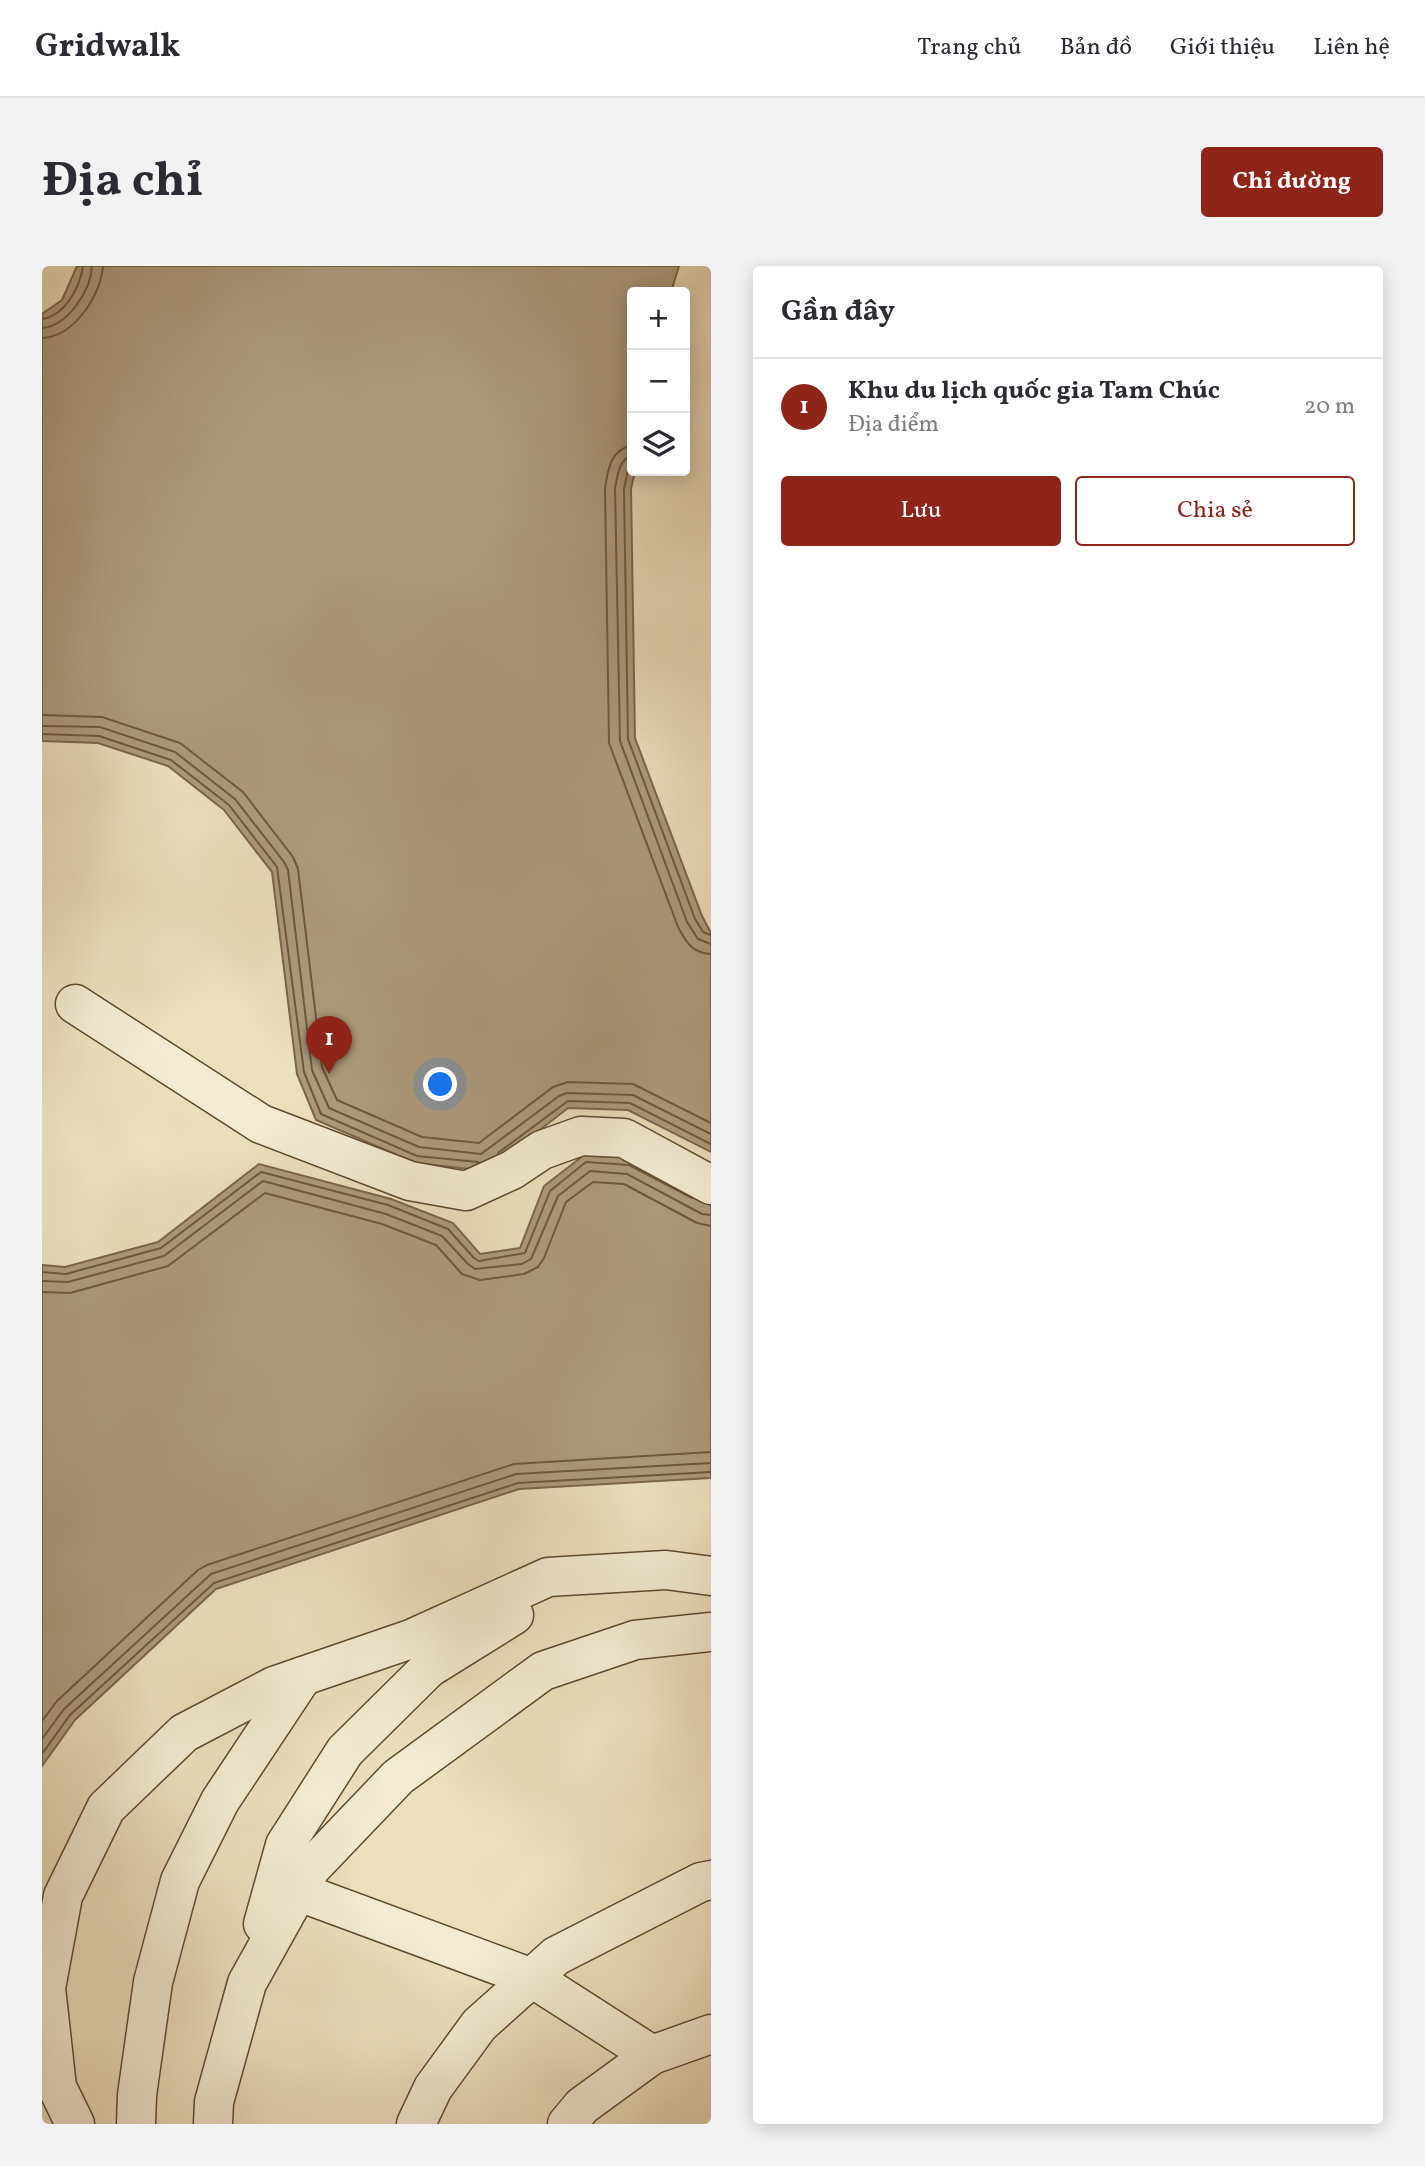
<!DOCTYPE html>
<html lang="vi">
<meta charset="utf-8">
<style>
:root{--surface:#fff;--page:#f2f2f3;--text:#2b2b33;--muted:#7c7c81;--line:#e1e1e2;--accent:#8f2418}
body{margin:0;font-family:Vollkorn,serif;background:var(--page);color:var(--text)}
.controls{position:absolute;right:21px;top:21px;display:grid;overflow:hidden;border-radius:7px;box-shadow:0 4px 18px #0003}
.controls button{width:63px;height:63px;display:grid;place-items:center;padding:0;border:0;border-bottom:2px solid var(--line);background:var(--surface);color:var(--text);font:35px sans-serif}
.you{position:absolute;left:399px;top:819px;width:24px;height:24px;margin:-18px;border:5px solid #fff;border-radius:50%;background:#1a73e8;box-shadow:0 0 0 10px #1a73e833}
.badge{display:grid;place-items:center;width:46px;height:46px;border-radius:50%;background:var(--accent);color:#fff;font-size:23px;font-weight:700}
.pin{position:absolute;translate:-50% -58px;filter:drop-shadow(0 2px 4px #0008)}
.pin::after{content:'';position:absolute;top:37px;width:24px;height:21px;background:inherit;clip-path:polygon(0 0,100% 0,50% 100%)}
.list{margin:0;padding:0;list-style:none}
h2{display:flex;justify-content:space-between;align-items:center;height:91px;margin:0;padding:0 28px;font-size:30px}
h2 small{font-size:23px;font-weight:400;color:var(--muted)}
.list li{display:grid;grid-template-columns:46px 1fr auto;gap:21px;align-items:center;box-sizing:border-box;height:98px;padding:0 28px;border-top:2px solid var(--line)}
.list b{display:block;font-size:26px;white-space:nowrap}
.list p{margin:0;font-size:23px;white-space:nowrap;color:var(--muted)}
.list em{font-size:23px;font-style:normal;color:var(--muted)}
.actions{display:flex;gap:14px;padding:21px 28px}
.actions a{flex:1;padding:16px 0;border:2px solid var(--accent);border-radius:7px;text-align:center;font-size:24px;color:var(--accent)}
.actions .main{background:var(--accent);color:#fff}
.icon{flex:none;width:38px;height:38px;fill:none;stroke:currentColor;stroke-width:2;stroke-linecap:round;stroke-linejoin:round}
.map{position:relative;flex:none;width:669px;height:1858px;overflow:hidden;border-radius:7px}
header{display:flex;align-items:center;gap:42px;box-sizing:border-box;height:98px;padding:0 35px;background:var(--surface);border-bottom:2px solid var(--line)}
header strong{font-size:33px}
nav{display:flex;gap:38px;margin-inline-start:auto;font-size:24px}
.intro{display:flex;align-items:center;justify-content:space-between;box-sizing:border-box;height:168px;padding:0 42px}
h1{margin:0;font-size:49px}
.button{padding:18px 32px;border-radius:7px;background:var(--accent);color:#fff;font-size:24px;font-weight:700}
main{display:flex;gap:42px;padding:0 42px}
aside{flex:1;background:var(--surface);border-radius:7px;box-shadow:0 4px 18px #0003}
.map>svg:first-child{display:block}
.water{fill:#ac9a7c;stroke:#7b654b;stroke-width:2}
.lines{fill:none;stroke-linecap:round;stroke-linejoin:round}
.shore{stroke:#6e583e;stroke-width:2}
.minor-casing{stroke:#604830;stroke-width:41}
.minor{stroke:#f3ead3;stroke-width:38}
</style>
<header>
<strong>Gridwalk</strong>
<nav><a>Trang chủ</a><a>Bản đồ</a><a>Giới thiệu</a><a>Liên hệ</a></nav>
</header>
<div class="intro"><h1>Địa chỉ</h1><a class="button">Chỉ đường</a></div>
<main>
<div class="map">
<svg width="669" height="1858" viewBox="0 0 669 1858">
<rect width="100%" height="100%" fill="#ecdfbc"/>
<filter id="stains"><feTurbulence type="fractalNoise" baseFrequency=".00286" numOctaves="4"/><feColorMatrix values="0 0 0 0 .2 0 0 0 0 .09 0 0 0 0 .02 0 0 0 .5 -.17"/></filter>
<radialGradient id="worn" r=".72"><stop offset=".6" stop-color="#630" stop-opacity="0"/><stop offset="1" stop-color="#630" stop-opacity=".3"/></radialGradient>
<g class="water">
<path d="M35,0H637L629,26H590V205H593L589,223L593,472L660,650L669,667V886L586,844L526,842L445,905L374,897L274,854L255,808L230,606L182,544L126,500L56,477L0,475V48L20,34Z"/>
<path d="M542,889L589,892L669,935V1212L477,1223L174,1323L33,1454L0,1500V999L23,1001L116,976L217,898L349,933L411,957L438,988L478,982L502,920Z"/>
</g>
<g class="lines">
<g class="shore">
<path d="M0,53C23,50 38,21 41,0"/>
<path d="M0,62C26,60 49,24 50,0"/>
<path d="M0,72C32,71 59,29 61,0"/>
<path d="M590,179C569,184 566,202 563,222L567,477L636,661C644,676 650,687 669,688"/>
<path d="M590,189C576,195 576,209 573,222L578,475L645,656L656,673L669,678"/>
<path d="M590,199L586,204L582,223L586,473L653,653L661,666L669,669"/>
<path d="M0,449L60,451L138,477L201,526L251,591L256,603L280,801L295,834L380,871L437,877L511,821L526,816L591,818L669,857"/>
<path d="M0,460L58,461L133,486L193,533L242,596L246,604L270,804L287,842L377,881L439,888L517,830L525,827L591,829L669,868"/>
<path d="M0,468L57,470L129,494L187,539L235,601L262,806L279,848L375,890L436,896"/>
<path d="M456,887L526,835L588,837L669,878"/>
<path d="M0,1006L24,1008L119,982L219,906L346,939L406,963L432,992L437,995L483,987L508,925L544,896L587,899L650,932"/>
<path d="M0,1015L26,1016L122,990L221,915L344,948L400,970L426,998L433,1003L480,998L489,993L516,930L548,905L585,908L660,948L669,949"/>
<path d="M0,1026L28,1027L126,1000L223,927L340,958L394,979L420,1008L438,1014L482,1008L496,1001L502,992L524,936L551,916L582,918L655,957L669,960"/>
<path d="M0,1455L15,1435L156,1304L165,1299L472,1198L669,1186"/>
<path d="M0,1473L22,1443L169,1308L474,1208L669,1197"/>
<path d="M0,1488L28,1449L172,1317L476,1217L669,1206"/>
</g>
<defs>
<g id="minor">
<path d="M33,738L219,858L368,915L424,925L470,904L500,884L539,870L582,872L669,919"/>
<path d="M233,1617L490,1712L610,1789"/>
<path d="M221,1658L243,1579L303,1485L387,1402L472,1349"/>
<path d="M33,1858L15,1821L4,1722L21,1630L64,1542L142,1467L232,1420L369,1373L506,1311L624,1304L669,1310"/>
<path d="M94,1858L95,1829L111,1716L138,1615L178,1535L261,1410"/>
<path d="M171,1858L172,1836L205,1717L269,1602L356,1511L501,1405L593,1374L669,1366"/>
<path d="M374,1858L391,1822L437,1759L514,1690L659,1616L669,1614"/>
<path d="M525,1858L540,1840L610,1789L669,1768"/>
</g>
</defs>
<use href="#minor" class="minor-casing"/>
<use href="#minor" class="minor"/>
</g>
<rect width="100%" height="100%" filter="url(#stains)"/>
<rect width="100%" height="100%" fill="url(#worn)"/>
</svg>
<div class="controls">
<button>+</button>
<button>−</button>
<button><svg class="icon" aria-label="layers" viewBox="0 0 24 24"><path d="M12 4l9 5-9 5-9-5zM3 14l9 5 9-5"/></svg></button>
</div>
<div class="you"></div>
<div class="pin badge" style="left:287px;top:808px">1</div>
</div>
<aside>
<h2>Gần đây<small></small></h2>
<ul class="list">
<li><span class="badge">1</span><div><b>Khu du lịch quốc gia Tam Chúc</b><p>Địa điểm</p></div><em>20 m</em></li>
</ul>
<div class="actions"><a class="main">Lưu</a><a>Chia sẻ</a></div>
</aside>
</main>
